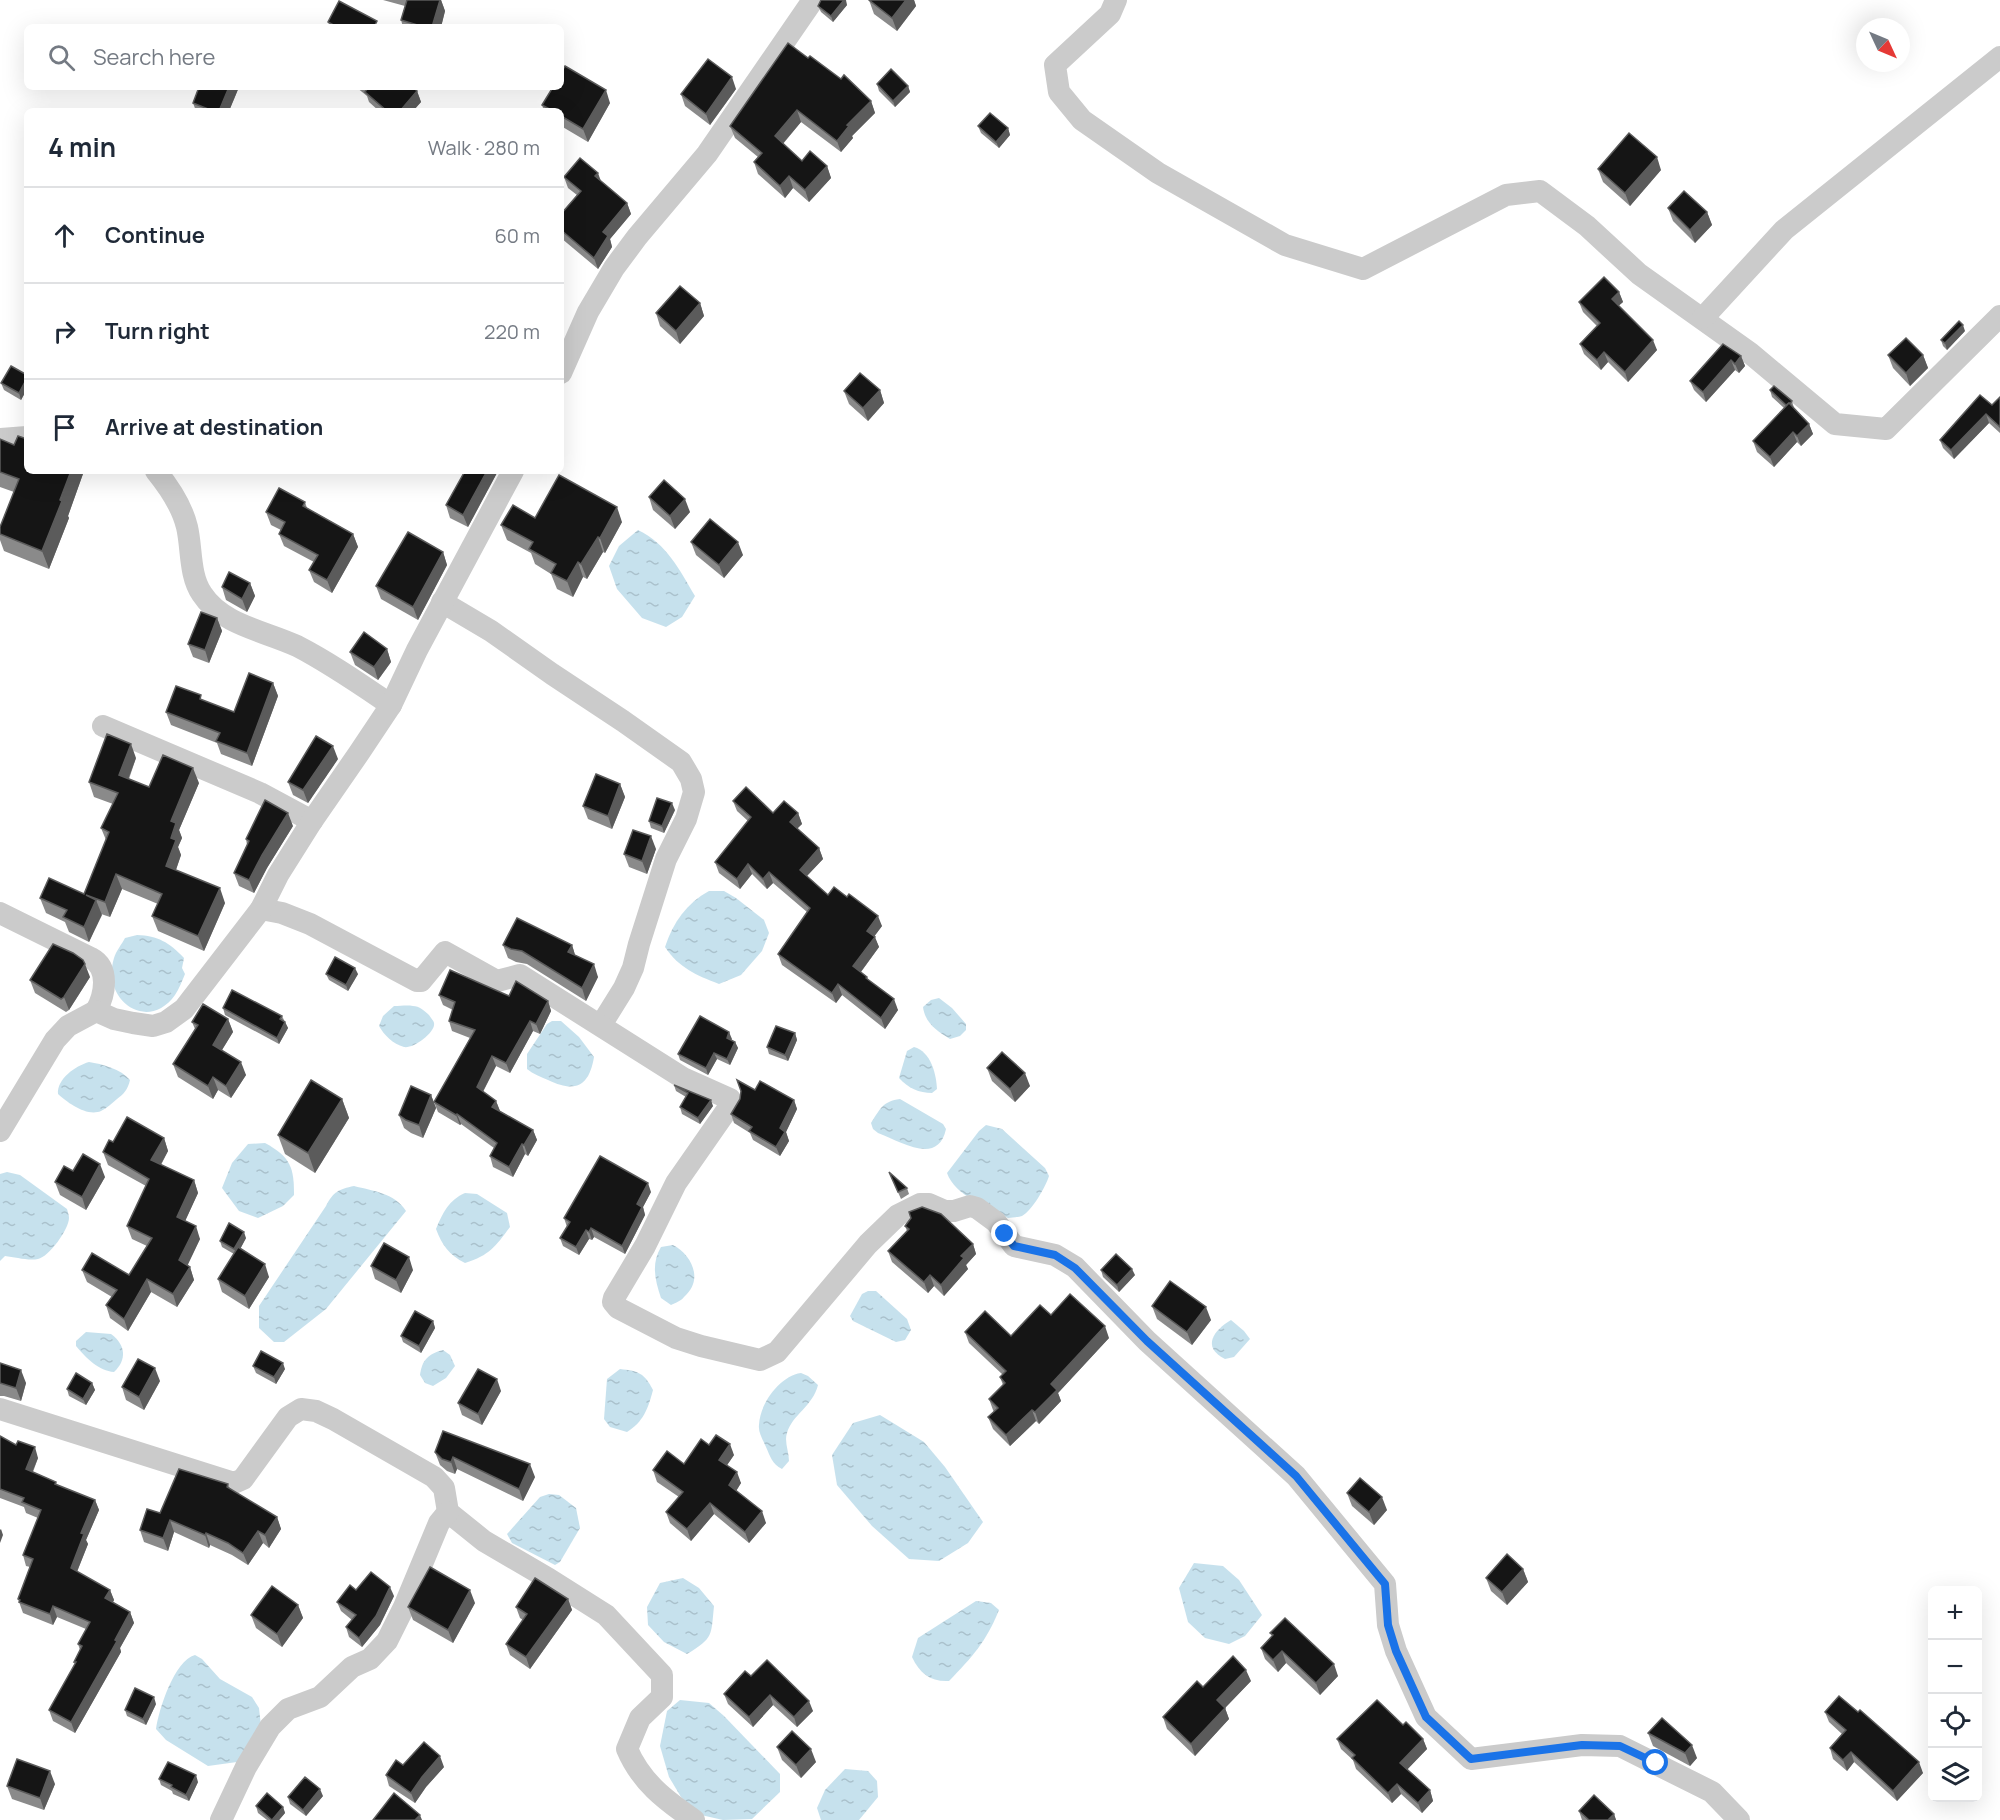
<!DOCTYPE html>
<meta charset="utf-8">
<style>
:root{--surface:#fff;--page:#f2f2f3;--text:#1f2937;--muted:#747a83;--line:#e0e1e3}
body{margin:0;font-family:Manrope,sans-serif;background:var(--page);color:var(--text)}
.controls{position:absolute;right:18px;bottom:18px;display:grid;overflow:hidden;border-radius:9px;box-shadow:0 6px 24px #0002}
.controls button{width:54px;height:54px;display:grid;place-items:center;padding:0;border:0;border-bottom:2px solid var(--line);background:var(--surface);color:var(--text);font:30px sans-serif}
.compass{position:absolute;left:1856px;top:18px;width:54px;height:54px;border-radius:50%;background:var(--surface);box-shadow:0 6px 24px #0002;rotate:134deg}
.stop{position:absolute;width:18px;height:18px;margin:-14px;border:4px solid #1a73e8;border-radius:50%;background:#fff}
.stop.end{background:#1a73e8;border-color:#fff;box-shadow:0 2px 6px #0008}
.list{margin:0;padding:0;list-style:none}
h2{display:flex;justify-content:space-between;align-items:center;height:78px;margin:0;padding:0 24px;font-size:26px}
h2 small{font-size:20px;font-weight:400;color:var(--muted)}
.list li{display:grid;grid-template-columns:39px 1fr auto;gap:18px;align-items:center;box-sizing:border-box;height:96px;padding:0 24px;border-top:2px solid var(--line)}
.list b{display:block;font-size:22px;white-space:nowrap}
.list em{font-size:20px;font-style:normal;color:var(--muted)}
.icon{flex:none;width:33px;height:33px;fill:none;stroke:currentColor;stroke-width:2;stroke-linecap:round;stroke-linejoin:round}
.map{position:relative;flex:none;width:2000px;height:1820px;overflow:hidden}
.search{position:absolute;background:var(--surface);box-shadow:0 6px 24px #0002;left:24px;top:24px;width:540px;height:66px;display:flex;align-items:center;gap:15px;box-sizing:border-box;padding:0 21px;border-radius:9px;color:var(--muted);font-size:22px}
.panel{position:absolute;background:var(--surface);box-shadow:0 6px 24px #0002;left:24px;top:108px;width:540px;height:366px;border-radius:9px}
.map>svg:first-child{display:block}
.water{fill:url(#water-ripples)}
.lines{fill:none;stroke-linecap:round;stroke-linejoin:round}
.street{stroke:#cbcbcb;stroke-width:22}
.wall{fill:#8a8a8a}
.shaded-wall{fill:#5b5b5b}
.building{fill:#151515;stroke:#5b5b5b;stroke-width:1.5}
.route{stroke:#1a73e8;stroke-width:8}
</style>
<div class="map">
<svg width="2000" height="1820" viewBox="0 0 2000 1820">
<defs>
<pattern id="water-ripples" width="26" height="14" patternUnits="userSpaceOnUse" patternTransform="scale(1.5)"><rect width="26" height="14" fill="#c6e1ed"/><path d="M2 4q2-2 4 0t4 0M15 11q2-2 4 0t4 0" fill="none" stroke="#aac1cc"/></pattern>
</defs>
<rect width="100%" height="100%" fill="#fff"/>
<g class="water">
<path d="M638,530C667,544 679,569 695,596L682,617L666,627L642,618L617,589L609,566L619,546Z"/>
<path d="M709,891H724L736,898L764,920L769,933L762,951L741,975L719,984C696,975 679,968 665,947C673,922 687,903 709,891Z"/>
<path d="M137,935C158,936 169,942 184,958L182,968L185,974C182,981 179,989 175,995C148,1033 101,1001 114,958C116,951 122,944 125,938Z"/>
<path d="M939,998L952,1008L966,1024V1030L960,1036L950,1039C937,1031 925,1023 923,1007L931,1000Z"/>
<path d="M394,1006C401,1006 407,1005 413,1006C419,1006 425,1011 429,1015C430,1017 434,1021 434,1023C436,1032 413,1049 404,1047C393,1044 384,1035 379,1026L383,1016Z"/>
<path d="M552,1021H561L579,1037L594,1057C589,1087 575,1093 548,1080C541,1077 533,1074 527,1069V1054L547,1024Z"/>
<path d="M914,1047C931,1052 936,1073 937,1089L932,1093C919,1093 908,1088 899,1078L907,1051Z"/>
<path d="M89,1062C102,1064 121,1069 130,1080C128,1089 124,1094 117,1099C112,1103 107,1108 101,1111C87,1117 68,1103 58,1094C57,1079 75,1066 89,1062Z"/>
<path d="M900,1099L943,1124L946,1129C938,1166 902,1142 878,1133L873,1129L871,1123C880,1109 883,1101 900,1099Z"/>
<path d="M986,1125L1002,1129L1045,1168L1049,1176C1046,1186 1032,1211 1022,1216C1018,1217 1012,1218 1008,1218C988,1207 955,1196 947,1173L979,1131Z"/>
<path d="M265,1143C291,1157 294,1168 294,1195L283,1206L258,1218L239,1211L222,1188L232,1163L248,1144Z"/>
<path d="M7,1172L20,1175L67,1209C68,1213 69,1215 69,1218C69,1229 49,1257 38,1259C28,1261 15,1257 5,1256L0,1261V1174Z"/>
<path d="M354,1186C373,1191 395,1193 406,1211L326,1309L284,1342H274L259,1328V1306L326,1206C333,1192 339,1189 354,1186Z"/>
<path d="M465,1193L477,1194L507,1213L510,1227C495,1247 490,1255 465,1263C449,1255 442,1245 436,1229C443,1212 449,1200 465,1193Z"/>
<path d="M673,1245C692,1255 704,1280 684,1297C681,1301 675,1303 671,1305L661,1298C655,1280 651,1264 661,1247Z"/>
<path d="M868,1291H876L907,1319L911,1330L905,1340L896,1342L853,1321L850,1316L862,1294Z"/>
<path d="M1231,1320L1244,1331L1250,1339L1234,1357L1225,1359C1201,1347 1214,1330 1231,1320Z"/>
<path d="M86,1332L111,1334C126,1345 127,1360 114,1372C99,1371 86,1358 76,1346V1341Z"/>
<path d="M443,1350L450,1355L455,1366L446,1378L433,1386L425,1383L420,1375C422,1360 428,1354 443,1350Z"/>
<path d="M620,1369C639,1371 644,1373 653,1390C648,1409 643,1422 627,1432L610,1427L604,1419L607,1379Z"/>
<path d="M801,1373L808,1376L818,1385C813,1406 792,1415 787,1433C784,1441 789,1452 789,1461L782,1469C772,1464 770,1456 766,1447C763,1440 758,1432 759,1425C760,1403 780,1376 801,1373Z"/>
<path d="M880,1415L924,1442L945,1467L983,1522L968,1543L939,1561L909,1559L872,1526L837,1485L832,1455L853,1423Z"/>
<path d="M549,1494L559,1495L576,1508L580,1528L560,1562L555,1565L512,1543L507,1534L540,1497Z"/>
<path d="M1194,1563L1223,1566L1239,1580L1262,1615L1245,1636L1229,1644L1205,1638L1188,1622L1179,1588Z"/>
<path d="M683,1578L699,1588L714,1606C711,1635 714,1638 687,1654L664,1642L648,1625L647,1607L660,1583Z"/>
<path d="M976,1601L991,1603L999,1610C986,1642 973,1656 949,1681C931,1682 920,1674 912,1657L918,1638Z"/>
<path d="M195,1655L202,1659L220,1679L252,1697L259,1708L261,1726L237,1762L208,1766L166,1740L156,1729C159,1709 174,1661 195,1655Z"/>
<path d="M680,1700L709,1703L724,1716L780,1774V1792L752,1819L723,1820L701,1815L681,1797L669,1777L660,1746L667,1711Z"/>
<path d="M845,1769L868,1771L877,1781L878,1797L859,1820H821L817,1808L825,1790Z"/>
</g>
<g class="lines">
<g class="street">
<path d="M1116,0L1110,14L1055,65L1059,92L1082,120L1158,173L1285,245L1363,269L1506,195L1540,191L1587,226L1639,274L1750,353L1835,424L1886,429L2000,316"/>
<path d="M1703,318L1784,230L2000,57"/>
<path d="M561,373L588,312L614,268L637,237L707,154L813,0"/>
<path d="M0,439L27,437"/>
<path d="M156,471C169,487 182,506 187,527C192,548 189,575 202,594C222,625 265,631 297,646C330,663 360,684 391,705"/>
<path d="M442,602L491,631L552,674L623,721L681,762L691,779L694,792L686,819L666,859L639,944L633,968L624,988L601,1025"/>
<path d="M103,726L260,793L312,821"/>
<path d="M261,909L282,913L310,924L417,981H421L445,952L497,981L520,975L683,1078L730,1099L731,1103L729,1107L676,1183L645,1246L614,1298L613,1302L618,1308L676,1338L701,1346L760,1360L777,1352L868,1244L898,1215L920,1204H929L945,1211H954L970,1206L977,1208L996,1222L1014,1246L1055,1255L1075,1267L1147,1341L1296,1476L1385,1584L1388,1625L1396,1651L1426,1717L1471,1759L1582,1745L1620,1746L1712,1792L1739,1820"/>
<path d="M0,913L91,958C110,968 105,995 96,1011"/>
<path d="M0,1131L55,1040L68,1026L96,1011L114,1019L133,1023L153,1026L166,1022L184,1009L261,909L278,875L312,821L359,753L391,705L417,650L513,471"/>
<path d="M0,1409L234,1483L243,1479L288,1417L301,1409L316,1411L333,1419L434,1477L444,1488L448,1512L484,1541L549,1579L606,1615L662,1675V1697L640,1718L627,1749C641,1782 665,1800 694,1820"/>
<path d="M221,1820L246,1767L270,1727L288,1709L320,1697L352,1667L370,1659L387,1641L404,1607L439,1523L448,1512"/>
</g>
</g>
<g class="wall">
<path d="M383,0H441L445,11L441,27H403L401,20L405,6Z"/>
<path d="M869,0H914L916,6L897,31L874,14Z"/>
<path d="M847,5L833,22L821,12L818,6Z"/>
<path d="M328,22L379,27H330Z"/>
<path d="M808,58L871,101L875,113L852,136L853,138L841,152L801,122L783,144L802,161L827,166L831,178L809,202L793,188L785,198L758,174L754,162L758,157L735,138L730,126Z"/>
<path d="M877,84L908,86L910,92L895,107L879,91Z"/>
<path d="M199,87H239L229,111H196L193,103Z"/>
<path d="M356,87H413L417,91L421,102L413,111H379L369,102L367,96Z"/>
<path d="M736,89L710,125L685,106L681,94Z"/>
<path d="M610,103L588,142L561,126V111H544L542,105Z"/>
<path d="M978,126L1008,128L1010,135L999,148L981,133Z"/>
<path d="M1598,169L1661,170L1630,206L1603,182Z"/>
<path d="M564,177L601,181L627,203L631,214L610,239L612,247L598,269L561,238V214L577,195L568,188Z"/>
<path d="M1668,208L1707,212L1712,225L1695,243L1673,221Z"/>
<path d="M1619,292L1623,302L1618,306L1657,350L1628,382L1608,362L1601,370L1584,354L1580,344L1597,326L1583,312L1579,302Z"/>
<path d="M700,303L704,316L680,344L660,326L656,313Z"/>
<path d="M1965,331L1947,350L1943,346L1941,340Z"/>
<path d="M1888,355H1923L1928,368L1910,386L1893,368Z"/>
<path d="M1741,356L1745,366L1739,373L1735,370L1706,402L1694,390L1690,381Z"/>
<path d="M27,375V389L21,400L4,390L1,383Z"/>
<path d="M880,390L884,403L868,421L849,404L844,391Z"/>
<path d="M1770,390L1792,401L1794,408L1809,424L1813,434L1801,446L1797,442L1774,467L1757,452L1753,441L1784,408L1772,397Z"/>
<path d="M2000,397V433L1989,423L1954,459L1943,448L1940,440L1992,405Z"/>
<path d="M0,439L27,471H84L68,516L69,518L49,569L4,551L0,540V527L14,492L0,487Z"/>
<path d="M465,471H498L468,527L450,518L446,505Z"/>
<path d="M649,497L690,512L675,529L653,510Z"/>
<path d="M305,502L307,508L353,534L358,547L332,593L314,582L309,570L314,562L284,546L279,534L281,530L271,525L266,512Z"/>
<path d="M535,518L622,522L605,553L603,552L587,579L583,577L573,597L557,589L551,574L535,564L531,553L507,540L501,525Z"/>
<path d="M691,542L743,555L724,578L696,555Z"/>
<path d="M443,552L447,565L418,620L381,599L376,586Z"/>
<path d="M250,583L255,596L247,612L226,600L222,587Z"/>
<path d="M217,618L222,631L209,663L193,657L188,644Z"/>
<path d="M387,649L391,662L378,680L355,665L350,652Z"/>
<path d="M273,683L278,696L252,766L221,754L217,743L171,725L166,712L203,700L234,712Z"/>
<path d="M136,758L129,779L149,787L199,783L179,830L182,838L178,847L181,855L176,870L225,903L204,951L158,931L152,916L158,904L122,889L110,917L101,914L89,942L69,932L65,922L46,913L40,898L84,894L106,840L101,828L113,804L94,797L89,782Z"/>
<path d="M338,759L308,803L293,795L288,782Z"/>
<path d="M620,784L625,797L612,829L588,819L583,806Z"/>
<path d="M733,801L773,813H798L802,824L797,828L819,848L823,859L807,876L828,895L882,926L874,936L879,947L861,972L867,977L868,980L898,1010L885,1029L842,995L836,1003L782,965L778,954L807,912L773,883L767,889L752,874L740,889L719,873L715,862L748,821L737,811Z"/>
<path d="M675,810L664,833L651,828L649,821Z"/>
<path d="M293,826L267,868L254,893L239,886L234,873L247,845L246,839Z"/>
<path d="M656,849L647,874L629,867L624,854Z"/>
<path d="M503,945H572L575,955L598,977L586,1001L527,964L516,962L508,958Z"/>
<path d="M326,974H358L348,991L329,980Z"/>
<path d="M90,977L69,1010L66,1012L35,993L30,980Z"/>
<path d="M439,995L509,996L548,1001L551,1011L540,1034L533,1031L510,1073L496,1066L483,1092L496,1101L500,1111L533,1130L537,1140L528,1156L525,1154L513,1177L493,1167L490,1156L494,1148L461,1124L460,1125L438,1112L434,1102L470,1038L452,1031L449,1021L453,1010L443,1005Z"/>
<path d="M223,1008L282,1016L288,1028L279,1044L225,1015Z"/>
<path d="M228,1019L233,1032L222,1050L246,1075L231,1098L218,1090L213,1099L178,1077L173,1064L195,1029L192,1022Z"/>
<path d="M729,1032L731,1040L735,1042L738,1048L730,1065L717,1059L708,1075L680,1060L678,1054Z"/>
<path d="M795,1033L797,1040L788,1061L769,1054L767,1047Z"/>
<path d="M987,1068L1030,1086L1015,1102L992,1081Z"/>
<path d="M674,1085L713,1106L700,1124L682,1114L680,1107L686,1097L676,1091Z"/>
<path d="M755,1090L794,1100L797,1109L786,1132L789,1141L780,1156L753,1140L750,1133L734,1123L731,1114Z"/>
<path d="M431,1095L436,1108L423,1138L411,1133L404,1128L399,1115Z"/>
<path d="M342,1099L349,1118L315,1173L285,1154L278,1135Z"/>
<path d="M164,1138L168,1151L161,1165L194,1180L198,1193L185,1221L200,1239L187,1265L190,1267L194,1280L177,1307L151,1292L128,1331L110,1318L106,1305L112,1297L87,1282L82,1270L129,1275L147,1246L132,1239L127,1226L146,1186L108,1165L103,1152L113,1142Z"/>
<path d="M73,1171L105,1177L86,1210L60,1195L55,1182Z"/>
<path d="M889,1172L907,1188L909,1194L901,1199Z"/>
<path d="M651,1192L643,1207L645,1215L625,1254L594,1237L592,1240L589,1239L579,1255L563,1246L560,1238L567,1227L564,1218Z"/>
<path d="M909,1212L973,1244L976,1254L966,1265L968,1269L944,1296L934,1286L928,1293L892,1262L888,1251L907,1231L905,1226L911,1218Z"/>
<path d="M246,1238L240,1249L269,1277L249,1309L222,1292L218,1279L234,1254L222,1247L220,1241Z"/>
<path d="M371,1266L413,1270L401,1293L375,1279Z"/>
<path d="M1101,1270L1135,1275L1119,1292L1103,1277Z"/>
<path d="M1152,1306L1211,1320L1192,1345L1157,1319Z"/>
<path d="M1051,1315L1109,1338L1058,1393L1061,1401L1039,1424L1036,1421L1010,1446L993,1429L988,1417L994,1412L993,1410L989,1399L1003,1385L1000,1377L1003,1375L969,1343L965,1332L1011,1336Z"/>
<path d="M433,1321L435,1328L421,1353L403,1342L401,1336Z"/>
<path d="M0,1363L26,1383L21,1401L4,1396H0Z"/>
<path d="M253,1366L285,1369L276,1384L256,1373Z"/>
<path d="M160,1381L144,1410L126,1400L122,1387Z"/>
<path d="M92,1383L95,1390L86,1405L69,1396L67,1389Z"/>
<path d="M501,1391L482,1425L462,1415L458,1403Z"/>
<path d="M0,1436L38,1458L33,1472L56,1482L57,1485L95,1500L99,1510L86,1540L88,1544L77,1572L110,1590L114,1600L113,1602L130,1612L134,1623L120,1648L121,1652L75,1733L53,1721L49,1710L75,1664L74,1662L80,1650L78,1644L86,1629L57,1617L53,1625L23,1613L18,1599L30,1567L26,1566L23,1555L38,1518L26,1513L24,1507L0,1498Z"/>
<path d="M709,1445L734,1455L727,1465L741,1483L736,1491L766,1523L749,1543L714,1514L691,1541L670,1523L666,1512L679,1497L657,1482L653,1470L684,1464Z"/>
<path d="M435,1452L535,1477L523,1501L457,1469L455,1474L447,1471L440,1465Z"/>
<path d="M228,1484L230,1489L277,1517L281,1529L269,1548L263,1543L248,1565L232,1555L210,1545L209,1548L174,1532L168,1551L144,1542L140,1530L160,1513Z"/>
<path d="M1347,1493L1387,1510L1374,1525L1352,1506Z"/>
<path d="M1523,1569L1528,1582L1507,1605L1491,1591L1486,1578Z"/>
<path d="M356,1590L394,1596L380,1625L362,1647L349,1637L346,1627L352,1620L341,1611L337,1602Z"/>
<path d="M568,1599L572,1610L530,1669L510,1655L506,1644L523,1620L520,1618L516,1607Z"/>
<path d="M475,1603L453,1643L413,1620L408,1607Z"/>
<path d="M298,1605L303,1618L282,1647L256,1628L251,1615Z"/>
<path d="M1270,1633L1338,1676L1320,1695L1286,1663L1278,1672L1265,1659L1261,1648L1272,1636Z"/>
<path d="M751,1676L813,1711L797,1727L773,1705L753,1727L728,1704L724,1694Z"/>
<path d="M1251,1681L1225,1708L1229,1719L1195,1756L1167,1729L1163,1717L1203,1687Z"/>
<path d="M156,1704L146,1725L127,1716L125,1710Z"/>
<path d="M1825,1712H1858L1923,1773L1897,1801L1854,1762L1847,1771L1833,1759L1830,1748L1842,1734L1829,1722Z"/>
<path d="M1403,1725L1423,1739L1427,1749L1407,1769L1430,1790L1433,1801L1422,1813L1401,1794L1392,1803L1356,1769L1353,1760L1341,1749L1337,1739Z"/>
<path d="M1648,1733L1697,1758L1690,1766L1653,1746Z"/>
<path d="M777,1747L816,1762L801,1778L782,1760Z"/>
<path d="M403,1765L444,1767L426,1787L415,1803L389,1786L386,1775Z"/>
<path d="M159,1779L198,1782L189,1801L173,1794L172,1791L161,1785Z"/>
<path d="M55,1784L44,1810L12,1799L7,1786Z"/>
<path d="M323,1796L306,1816L290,1804L288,1797Z"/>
<path d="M256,1806L283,1807L285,1813L279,1820H267L258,1813Z"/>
<path d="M1579,1811L1614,1814L1616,1820H1582Z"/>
</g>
<g class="shaded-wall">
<path d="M440,0H441L445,11L441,27H432Z"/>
<path d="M844,0H846L847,5L833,22L831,16Z"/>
<path d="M906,0H914L916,6L897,31L892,18Z"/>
<path d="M732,77L736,89L710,125L706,114Z"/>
<path d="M908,86L910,92L895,107L893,101Z"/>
<path d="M229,87H239L229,111H219Z"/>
<path d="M606,90L610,103L588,142L583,129Z"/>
<path d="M417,91L421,102L413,111H400Z"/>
<path d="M871,101L875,113L852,136L853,138L841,152L837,141L847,125Z"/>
<path d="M797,110L801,122L779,148L775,136Z"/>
<path d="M1008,128L1010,135L999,148L996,142Z"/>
<path d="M1657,157L1661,170L1630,206L1625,193Z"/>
<path d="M827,166L831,178L809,202L805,190Z"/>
<path d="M598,173L602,184L595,176Z"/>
<path d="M789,176L793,188L785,198L780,186Z"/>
<path d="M627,203L631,214L610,239L612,247L598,269L594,258L603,232Z"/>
<path d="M1707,212L1712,225L1695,243L1690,230Z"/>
<path d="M1619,292L1623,302L1615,309L1612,299Z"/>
<path d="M700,303L704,316L680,344L676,331Z"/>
<path d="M1963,325L1965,331L1947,350L1945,343Z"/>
<path d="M1653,340L1657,350L1628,382L1625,372Z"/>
<path d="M1604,352L1608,362L1601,370L1597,360Z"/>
<path d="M1923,355L1928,368L1910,386L1906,373Z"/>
<path d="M1741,356L1745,366L1739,373L1735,364Z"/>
<path d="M1731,360L1735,370L1706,402L1703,392Z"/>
<path d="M27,378V389L21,400L19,393Z"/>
<path d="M880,390L884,403L868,421L863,408Z"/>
<path d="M1986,414L1989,423L1954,459L1951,450Z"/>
<path d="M1809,424L1813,434L1801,446L1797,436Z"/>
<path d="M1793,432L1797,442L1774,467L1770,457Z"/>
<path d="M71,471H84L68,516L69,518L49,569L42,551Z"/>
<path d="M487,471H498L468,527L463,515Z"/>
<path d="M685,499L690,512L675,529L670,516Z"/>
<path d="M617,507L622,522L605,553L600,538Z"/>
<path d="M353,534L358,547L332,593L327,580Z"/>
<path d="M598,537L603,552L587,579L581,564Z"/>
<path d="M738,542L743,555L724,578L719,565Z"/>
<path d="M443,552L447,565L418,620L413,607Z"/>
<path d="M578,562L583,577L573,597L567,581Z"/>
<path d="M250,583L255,596L247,612L242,599Z"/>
<path d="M217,618L222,631L209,663L205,650Z"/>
<path d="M387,649L391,662L378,680L374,667Z"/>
<path d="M273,683L278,696L252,766L247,753Z"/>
<path d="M131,744L136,758L124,790L119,775Z"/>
<path d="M333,746L338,759L308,803L303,790Z"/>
<path d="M193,768L199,783L179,830L182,838L178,847L181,855L172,881L166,866L171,838V821Z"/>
<path d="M620,784L625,797L612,829L608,816Z"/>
<path d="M672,803L675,810L664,833L662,826Z"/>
<path d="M288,813L293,826L267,868L254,893L249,880L262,855Z"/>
<path d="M798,813L802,824L794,832L790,822Z"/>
<path d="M651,836L656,849L647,874L642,861Z"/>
<path d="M819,848L823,859L803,880L800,870Z"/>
<path d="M748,864L752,874L740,889L737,879Z"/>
<path d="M769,872L773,883L767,889L763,879Z"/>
<path d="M116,874L122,889L110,917L105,902Z"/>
<path d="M220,888L225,903L204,951L198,936Z"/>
<path d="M96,900L102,915L89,942L84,927Z"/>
<path d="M878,916L882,926L871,941L867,931Z"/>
<path d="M875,937L879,947L857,977L853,966Z"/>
<path d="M572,945L576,958L568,952Z"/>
<path d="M85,964L90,977L69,1010L64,997Z"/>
<path d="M594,964L598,977L586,1001L582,988Z"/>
<path d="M355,968L358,974L348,991L346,985Z"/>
<path d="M838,984L842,995L836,1003L832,993Z"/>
<path d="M894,999L898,1010L885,1029L881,1018Z"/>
<path d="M548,1001L551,1011L540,1034L536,1024Z"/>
<path d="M228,1019L233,1032L217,1058L213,1045Z"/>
<path d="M530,1021L533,1031L510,1073L506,1063Z"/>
<path d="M285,1022L288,1028L279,1044L277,1038Z"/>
<path d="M729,1032L732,1039L729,1044L727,1038Z"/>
<path d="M795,1033L797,1040L788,1061L785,1055Z"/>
<path d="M735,1042L738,1048L730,1065L727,1059Z"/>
<path d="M714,1053L717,1059L708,1075L706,1068Z"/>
<path d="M492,1056L496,1066L480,1097L477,1087Z"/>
<path d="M241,1062L246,1075L231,1098L226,1086Z"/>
<path d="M1025,1073L1030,1086L1015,1102L1010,1089Z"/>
<path d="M213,1077L218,1090L213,1099L208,1086Z"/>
<path d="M431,1095L436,1108L423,1138L419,1125Z"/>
<path d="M342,1099L349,1118L315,1173L308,1153Z"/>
<path d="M711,1100L713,1106L700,1124L698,1118Z"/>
<path d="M794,1100L797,1109L786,1132L789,1141L780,1156L776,1147L780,1128Z"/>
<path d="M496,1101L500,1111L492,1107Z"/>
<path d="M457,1114L461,1124L460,1125L456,1115Z"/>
<path d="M533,1130L537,1140L528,1156L524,1145Z"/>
<path d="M164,1138L168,1151L156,1173L151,1160Z"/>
<path d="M522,1144L525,1154L513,1177L509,1167Z"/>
<path d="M100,1164L105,1177L86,1210L82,1197Z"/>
<path d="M194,1180L198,1193L181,1230L177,1217Z"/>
<path d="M648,1183L651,1192L643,1207L645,1215L625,1254L622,1246L637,1204Z"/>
<path d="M196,1226L200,1239L184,1273L179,1260Z"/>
<path d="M591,1228L594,1237L592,1240L589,1232Z"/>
<path d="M586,1230L589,1239L579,1255L576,1247Z"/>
<path d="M244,1232L246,1238L237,1255L234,1249Z"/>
<path d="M973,1244L976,1254L966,1265L968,1269L944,1296L941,1285L961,1256Z"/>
<path d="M409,1257L413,1270L401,1293L396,1280Z"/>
<path d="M265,1264L269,1277L249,1309L245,1296Z"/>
<path d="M190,1267L194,1280L177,1307L173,1294Z"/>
<path d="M1132,1269L1135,1275L1119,1292L1117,1285Z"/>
<path d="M930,1275L934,1286L928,1293L924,1282Z"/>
<path d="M147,1279L151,1292L128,1331L124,1319Z"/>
<path d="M1206,1307L1211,1320L1192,1345L1187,1332Z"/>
<path d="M433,1321L435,1328L421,1353L419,1346Z"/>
<path d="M1105,1326L1109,1338L1058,1393L1061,1401L1039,1424L1035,1412L1051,1384Z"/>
<path d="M283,1363L285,1369L276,1384L274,1377Z"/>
<path d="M155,1368L160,1381L144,1410L139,1397Z"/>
<path d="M21,1370L26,1383L21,1401L16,1388Z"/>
<path d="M497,1379L501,1391L482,1425L478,1414Z"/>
<path d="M92,1383L95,1390L86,1405L83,1399Z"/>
<path d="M1032,1410L1036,1421L1010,1446L1006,1435Z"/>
<path d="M730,1444L734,1455L723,1471L719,1460Z"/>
<path d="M35,1447L38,1458L29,1480L26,1469Z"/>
<path d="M453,1457L457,1469L455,1474L451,1462Z"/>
<path d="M530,1464L535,1477L523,1501L519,1489Z"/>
<path d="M737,1472L741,1483L733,1496L729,1485Z"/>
<path d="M1382,1497L1387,1510L1374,1525L1369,1512Z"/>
<path d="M95,1500L99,1510L86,1540L88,1544L74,1579L71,1568L81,1533Z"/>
<path d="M710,1503L714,1514L691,1541L687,1529Z"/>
<path d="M762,1511L766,1523L749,1543L745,1532Z"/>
<path d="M277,1517L281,1529L269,1548L265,1535Z"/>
<path d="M170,1520L174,1532L168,1551L163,1538Z"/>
<path d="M1,1529L3,1535L0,1543V1530Z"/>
<path d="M258,1531L263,1543L248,1565L243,1553Z"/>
<path d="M206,1533L210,1545L209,1548L205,1535Z"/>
<path d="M1523,1569L1528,1582L1507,1605L1502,1592Z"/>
<path d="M390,1587L394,1596L380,1625L362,1647L359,1638Z"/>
<path d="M110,1590L114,1600L109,1609L105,1598Z"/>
<path d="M470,1590L475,1603L453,1643L448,1630Z"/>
<path d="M568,1599L572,1610L530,1669L526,1657Z"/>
<path d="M298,1605L303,1618L282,1647L277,1634Z"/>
<path d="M53,1606L57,1617L53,1625L50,1614Z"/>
<path d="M130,1612L134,1623L120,1648L121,1652L75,1733L71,1722Z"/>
<path d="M1282,1651L1286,1663L1278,1672L1273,1660Z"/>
<path d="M1334,1664L1338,1676L1320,1695L1316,1683Z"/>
<path d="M1246,1670L1251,1681L1225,1708L1229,1719L1195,1756L1191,1744L1217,1700Z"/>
<path d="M770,1695L773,1705L753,1727L749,1717Z"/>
<path d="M154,1697L156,1704L146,1725L143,1719Z"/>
<path d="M809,1701L813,1711L797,1727L794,1717Z"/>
<path d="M1423,1739L1427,1749L1404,1773L1400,1763Z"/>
<path d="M1692,1745L1697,1758L1690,1766L1685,1753Z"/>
<path d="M811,1749L816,1762L801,1778L796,1765Z"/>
<path d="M1851,1752L1854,1762L1847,1771L1843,1760Z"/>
<path d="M440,1756L444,1767L426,1787L415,1803L411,1793L422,1777Z"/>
<path d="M1919,1762L1923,1773L1897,1801L1893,1791Z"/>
<path d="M50,1771L55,1784L44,1810L40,1798Z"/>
<path d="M196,1775L198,1782L189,1801L186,1795Z"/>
<path d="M1397,1784L1401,1794L1392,1803L1388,1793Z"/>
<path d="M320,1789L323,1796L306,1816L303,1810Z"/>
<path d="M1430,1790L1433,1801L1422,1813L1418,1803Z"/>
<path d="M283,1807L285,1813L279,1820H272Z"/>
<path d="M1614,1814L1616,1820H1608Z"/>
<path d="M420,1815L422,1820H415Z"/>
</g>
<g class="building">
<path d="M407,0H440L432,27H424L401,20Z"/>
<path d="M821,0H844L831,16L818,6Z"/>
<path d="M869,0H906L892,18Z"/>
<path d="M339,1L377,21L374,27H337L328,22Z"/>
<path d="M788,43L808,58L810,56L841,79L844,75L871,101L847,125L849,126L837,141L797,110L775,136L802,161L810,151L827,166L805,190L789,176L780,186L754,162L762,153L730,126Z"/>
<path d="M708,59L732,77L706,114L681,94Z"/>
<path d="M565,66L606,90L583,129L561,116V111H553L542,105L553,87H561V73Z"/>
<path d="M891,69L908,86L893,101L877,84Z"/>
<path d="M199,87H229L219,111H213L193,103Z"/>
<path d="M364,87H413L417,91L400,111H387L365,92L367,89Z"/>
<path d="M990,113L1008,128L996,142L978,126Z"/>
<path d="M1629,133L1657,157L1625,193L1598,169Z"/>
<path d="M580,158L598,173L595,176L627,203L603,232L608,236L594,258L561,230V214L581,191L564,177Z"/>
<path d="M1684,191L1707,212L1690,230L1668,208Z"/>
<path d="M1604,277L1619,292L1612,299L1653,340L1625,372L1604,352L1597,360L1580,344L1600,323L1579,302Z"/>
<path d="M680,286L700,303L676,331L656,313Z"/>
<path d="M1959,321L1963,325L1945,343L1941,340Z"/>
<path d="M1906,338L1923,355L1906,373L1888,355Z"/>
<path d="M1723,344L1741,356L1735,364L1731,360L1703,392L1690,381Z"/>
<path d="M11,366L27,375V378L19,393L1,383Z"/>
<path d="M860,373L880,390L863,408L844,391Z"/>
<path d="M1774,386L1792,401L1790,404L1789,403L1786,405L1770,390Z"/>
<path d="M1980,395L1992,405L2000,397V427L1986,414L1951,450L1940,440Z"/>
<path d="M1789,403L1809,424L1797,436L1793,432L1770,457L1753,441Z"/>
<path d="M18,436L27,439V471H71L60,500L62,501L42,551L0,534V527L19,479L0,472V439L14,445Z"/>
<path d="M465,471H487L463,515L446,505Z"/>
<path d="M559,475L617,507L600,538L598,537L581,564L578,562L567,581L551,573L556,564L529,549L533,542L501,525L513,505L535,518Z"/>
<path d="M664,480L685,499L670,516L649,497Z"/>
<path d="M279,488L305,502L303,506L353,534L327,580L309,570L318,555L279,534L285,522L266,512Z"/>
<path d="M710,519L738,542L719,565L691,542Z"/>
<path d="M408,532L443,552L413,607L376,586Z"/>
<path d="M229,572L250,583L242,599L222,587Z"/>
<path d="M201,612L217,618L205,650L188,644Z"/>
<path d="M364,632L387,649L374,667L350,652Z"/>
<path d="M249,673L273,683L247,753L216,741L220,733L166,712L176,686L201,695L200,699L234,712Z"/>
<path d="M107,734L131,744L119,775L149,787L163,755L193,768L171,821L176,823L171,838L176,840L166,866L220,888L198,936L152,916L162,894L116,874L105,902L86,895L96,900L84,927L63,917L67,910L40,898L49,878L84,894L109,832L101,828L118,793L89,782Z"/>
<path d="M316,736L333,746L303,790L288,782Z"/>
<path d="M596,774L620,784L608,816L583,806Z"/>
<path d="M746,787L773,813L784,801L798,813L790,822L819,848L800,870L828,895L834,887L847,897L849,894L878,916L867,931L875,937L853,966L867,977L866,978L894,999L881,1018L838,984L832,993L778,954L810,908L769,872L763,879L748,864L737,879L715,862L751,817L733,801Z"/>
<path d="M657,798L672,803L662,826L649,821Z"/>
<path d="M265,800L288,813L262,855L249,880L234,873L249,841L246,839Z"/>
<path d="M633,830L651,836L642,861L624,854Z"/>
<path d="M517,918L572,945L568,952L594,964L582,988L522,951L511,949L503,945Z"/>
<path d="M53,944L73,953L83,960L85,964L64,997L61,999L30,980Z"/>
<path d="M335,957L355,968L346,985L326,974Z"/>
<path d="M450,970L509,996L516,981L548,1001L536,1024L530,1021L506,1063L492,1056L477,1087L496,1101L492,1107L533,1130L524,1145L522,1144L509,1167L490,1156L497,1143L457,1114L456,1115L434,1102L475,1030L449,1021L455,1002L439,995Z"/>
<path d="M232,990L282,1016L280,1019L285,1022L277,1038L223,1008Z"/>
<path d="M203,1004L228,1019L213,1045L241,1062L226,1086L213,1077L208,1086L173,1064L198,1025L192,1022Z"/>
<path d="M700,1016L729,1032L727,1038L735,1042L727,1059L714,1053L706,1068L678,1054Z"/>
<path d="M776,1026L795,1033L785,1055L767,1047Z"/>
<path d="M1002,1052L1025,1073L1010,1089L987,1068Z"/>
<path d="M311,1080L342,1099L308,1153L278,1135Z"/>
<path d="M737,1080L755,1090L760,1081L794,1100L780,1128L785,1132L776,1147L749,1131L752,1127L731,1114L740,1099L741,1091Z"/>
<path d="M674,1085L711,1100L698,1118L680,1107L688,1093Z"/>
<path d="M411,1086L431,1095L419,1125L406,1120L399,1115Z"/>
<path d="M127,1117L164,1138L151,1160L194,1180L177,1217L196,1226L179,1260L190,1267L173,1294L147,1279L124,1319L106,1305L117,1290L82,1270L92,1253L129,1275L152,1238L127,1226L149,1179L103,1152L109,1140L113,1142Z"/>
<path d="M83,1154L100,1164L82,1197L55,1182L64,1166L73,1171Z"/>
<path d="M600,1156L648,1183L637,1204L642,1207L622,1246L591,1228L589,1232L586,1230L576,1247L560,1238L570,1222L564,1218Z"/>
<path d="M889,1172L907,1188L898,1192Z"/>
<path d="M922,1207L941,1214L973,1244L961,1256L964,1258L941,1285L930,1275L924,1282L888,1251L909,1229L905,1226L911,1218L909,1212Z"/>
<path d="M229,1223L244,1232L234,1249L220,1241Z"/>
<path d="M384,1243L409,1257L396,1280L371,1266Z"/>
<path d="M238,1247L265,1264L245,1296L218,1279Z"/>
<path d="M1116,1254L1132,1269L1117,1285L1101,1270Z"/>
<path d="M1170,1281L1206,1307L1187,1332L1152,1306Z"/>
<path d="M1070,1294L1105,1326L1051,1384L1057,1390L1035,1412L1032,1410L1006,1435L988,1417L998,1408L989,1399L1005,1383L1000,1377L1006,1371L965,1332L985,1311L1011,1336L1040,1305L1051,1315Z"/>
<path d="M415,1311L433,1321L419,1346L401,1336Z"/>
<path d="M261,1351L283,1363L274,1377L253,1366Z"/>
<path d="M138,1359L155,1368L139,1397L122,1387Z"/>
<path d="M0,1363L21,1370L16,1388L0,1383Z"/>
<path d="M478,1369L497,1379L478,1414L458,1403Z"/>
<path d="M76,1373L92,1383L83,1399L67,1389Z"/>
<path d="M443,1431L530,1464L519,1489L453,1457L451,1462L442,1459L435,1452Z"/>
<path d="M716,1435L730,1444L719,1460L737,1472L729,1485L762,1511L745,1532L710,1503L687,1529L666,1512L683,1492L653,1470L667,1451L684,1464L701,1439L709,1445Z"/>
<path d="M0,1436L16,1445L18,1441L35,1447L26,1469L56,1482L55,1484L95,1500L81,1533L84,1534L71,1568L110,1590L105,1598L130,1612L115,1640L117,1641L71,1722L49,1710L76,1662H74L82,1646L78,1644L90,1622L53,1606L50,1614L19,1602L20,1600L18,1599L33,1559L23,1555L41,1510L22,1502L24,1498L0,1489Z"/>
<path d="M179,1469L228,1484L227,1487L277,1517L265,1535L258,1531L243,1553L228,1543L206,1533L205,1535L170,1520L163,1538L140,1530L147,1509L160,1513Z"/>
<path d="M1360,1478L1382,1497L1369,1512L1347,1493Z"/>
<path d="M1507,1554L1523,1569L1502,1592L1486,1578Z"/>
<path d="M430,1567L470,1590L448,1630L408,1607Z"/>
<path d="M371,1572L390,1587L376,1616L359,1638L346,1627L356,1615L337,1602L350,1585L356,1590Z"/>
<path d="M535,1578L568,1599L526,1657L506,1644L527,1614L516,1607Z"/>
<path d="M272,1586L298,1605L277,1634L251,1615Z"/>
<path d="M1285,1618L1334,1664L1316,1683L1282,1651L1273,1660L1261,1648L1273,1635L1270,1633Z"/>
<path d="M1233,1656L1246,1670L1217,1700L1225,1708L1191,1744L1163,1717L1197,1681L1203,1687Z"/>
<path d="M767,1660L809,1701L794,1717L770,1695L749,1717L724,1694L745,1671L751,1676Z"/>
<path d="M135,1688L154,1697L143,1719L125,1710Z"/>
<path d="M1839,1696L1858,1712L1860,1710L1919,1762L1893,1791L1851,1752L1843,1760L1830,1748L1846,1730L1825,1712Z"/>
<path d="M1377,1700L1403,1725L1406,1722L1423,1739L1400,1763L1430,1790L1418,1803L1397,1784L1388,1793L1352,1758L1355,1755L1337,1739Z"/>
<path d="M1662,1718L1692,1745L1685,1753L1648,1733Z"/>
<path d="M792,1731L811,1749L796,1765L777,1747Z"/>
<path d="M424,1742L440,1756L422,1777L411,1793L386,1775L396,1760L403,1765Z"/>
<path d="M17,1759L50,1771L40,1798L7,1786Z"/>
<path d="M168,1762L196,1775L186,1795L171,1787L172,1785L159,1779Z"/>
<path d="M305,1777L320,1789L303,1810L288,1797Z"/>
<path d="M267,1793L283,1807L272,1820L256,1806Z"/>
<path d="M394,1793L420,1815L415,1820H373Z"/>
<path d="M1594,1795L1614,1814L1608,1820H1589L1579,1811Z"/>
</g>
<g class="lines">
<path class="route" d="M1005,1234L1014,1246L1055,1255L1075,1268L1147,1341L1296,1476L1385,1584L1388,1625L1396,1651L1426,1717L1471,1759L1582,1745L1620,1746L1656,1763"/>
</g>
</svg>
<div class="controls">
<button>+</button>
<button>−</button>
<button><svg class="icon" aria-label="locate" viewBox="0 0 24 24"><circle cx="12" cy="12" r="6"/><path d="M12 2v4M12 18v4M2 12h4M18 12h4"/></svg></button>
<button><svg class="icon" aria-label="layers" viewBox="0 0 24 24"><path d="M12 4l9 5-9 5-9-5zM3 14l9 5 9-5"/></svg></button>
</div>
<svg class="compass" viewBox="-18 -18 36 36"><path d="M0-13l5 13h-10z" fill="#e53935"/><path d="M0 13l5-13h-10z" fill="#747a83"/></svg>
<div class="stop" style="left:1656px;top:1763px"></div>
<div class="stop end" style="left:1005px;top:1234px"></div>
<div class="search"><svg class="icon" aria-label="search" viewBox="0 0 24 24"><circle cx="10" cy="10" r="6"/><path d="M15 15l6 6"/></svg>Search here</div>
<section class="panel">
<h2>4 min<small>Walk · 280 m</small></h2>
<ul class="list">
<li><svg class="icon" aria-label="ahead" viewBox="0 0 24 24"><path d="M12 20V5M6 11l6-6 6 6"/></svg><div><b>Continue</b></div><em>60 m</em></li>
<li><svg class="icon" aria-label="right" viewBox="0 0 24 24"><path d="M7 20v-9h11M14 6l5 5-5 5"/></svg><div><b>Turn right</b></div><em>220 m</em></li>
<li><svg class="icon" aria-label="arrive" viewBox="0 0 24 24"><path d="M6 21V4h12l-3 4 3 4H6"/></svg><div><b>Arrive at destination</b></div></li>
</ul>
</section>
</div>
